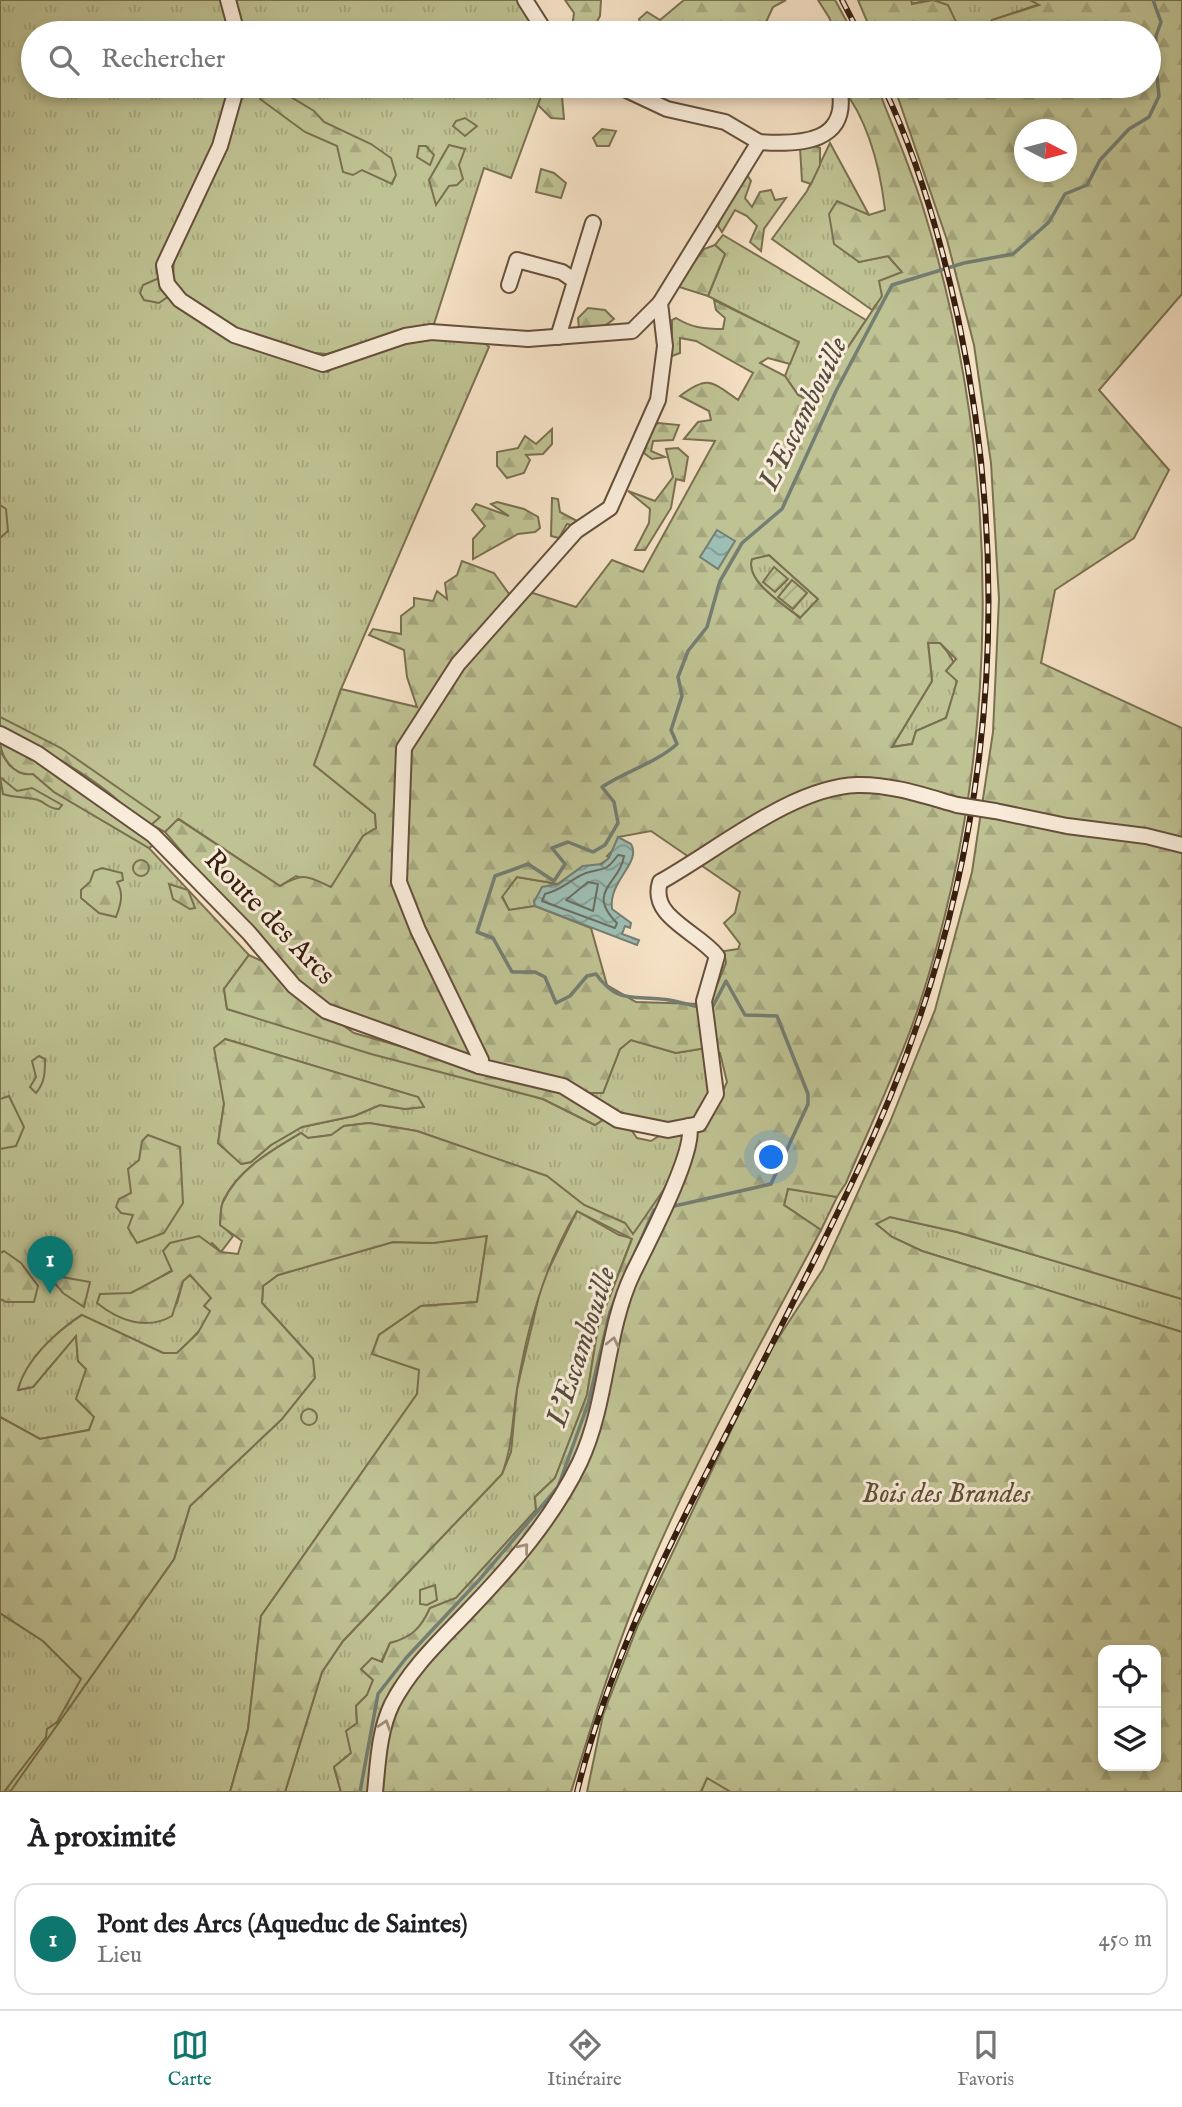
<!DOCTYPE html>
<html lang="fr">
<meta charset="utf-8">
<style>
:root{--surface:#fff;--page:#f2f2f2;--text:#202124;--muted:#757577;--line:#e0e0e0;--accent:#0f766e}
body{margin:0;font-family:"IM FELL English",serif;background:var(--page);color:var(--text)}
.controls{position:absolute;right:21px;bottom:21px;display:grid;overflow:hidden;border-radius:14px;box-shadow:0 4px 10px #0003}
.controls button{width:63px;height:63px;display:grid;place-items:center;padding:0;border:0;border-bottom:2px solid var(--line);background:var(--surface);color:var(--text);font:35px sans-serif}
.compass{position:absolute;left:1014px;top:119px;width:63px;height:63px;border-radius:50%;background:var(--surface);box-shadow:0 4px 10px #0003;rotate:96deg}
.you{position:absolute;left:772px;top:1158px;width:24px;height:24px;margin:-18px;border:5px solid #fff;border-radius:50%;background:#1a73e8;box-shadow:0 0 0 10px #1a73e833}
.badge{display:grid;place-items:center;width:46px;height:46px;border-radius:50%;background:var(--accent);color:#fff;font-size:23px;font-weight:700}
.pin{position:absolute;translate:-50% -58px;filter:drop-shadow(0 2px 4px #0008)}
.pin::after{content:'';position:absolute;top:37px;width:24px;height:21px;background:inherit;clip-path:polygon(0 0,100% 0,50% 100%)}
.list{margin:0;padding:0;list-style:none}
h2{display:flex;justify-content:space-between;align-items:center;height:91px;margin:0;padding:0 28px;font-size:30px}
h2 small{font-size:23px;font-weight:400;color:var(--muted)}
.list li{display:grid;grid-template-columns:46px 1fr auto;gap:21px;align-items:center;box-sizing:border-box;height:112px;margin:0 14px 14px;padding:0 14px;border:2px solid var(--line);border-radius:21px}
.list b{display:block;font-size:26px;white-space:nowrap}
.list p{margin:0;font-size:23px;white-space:nowrap;color:var(--muted)}
.list em{font-size:23px;font-style:normal;color:var(--muted)}
.icon{flex:none;width:38px;height:38px;fill:none;stroke:currentColor;stroke-width:2;stroke-linecap:round;stroke-linejoin:round}
.map{position:relative;flex:none;width:1182px;height:1792px;overflow:hidden}
.search{position:absolute;background:var(--surface);box-shadow:0 4px 10px #0003;left:21px;right:21px;top:21px;height:77px;display:flex;align-items:center;gap:18px;box-sizing:border-box;padding:0 24px;border-radius:38px;color:var(--muted);font-size:26px}
.sheet{height:217px;background:var(--surface)}
nav{display:flex;justify-content:space-around;align-items:center;box-sizing:border-box;height:98px;border-top:2px solid var(--line);background:var(--surface);font-size:19px;color:var(--muted)}
nav a{display:grid;justify-items:center;gap:4px}
nav .on{color:var(--accent)}
.map>svg:first-child{display:block}
.grass{fill:url(#grass-tufts);stroke:#7a7050;stroke-width:2;fill-rule:evenodd}
.forest{fill:url(#forest-firs);stroke:#7a7050;stroke-width:2;fill-rule:evenodd}
.garden{fill:url(#garden-furrows);stroke:#7a7050;stroke-width:2}
.water{fill:url(#water-waves);stroke:#747e72;stroke-width:2}
.lines{fill:none;stroke-linecap:round;stroke-linejoin:round}
.shore{stroke:#6a6e61;stroke-width:2}
.stream{stroke:#747e72;stroke-width:3.5}
.minor-casing{stroke:#664f3c;stroke-width:18}
.minor{stroke:#f9ecda;stroke-width:14}
.rail-casing{stroke:#361e0e;stroke-width:6}
.rail{stroke:#f9ecda;stroke-width:3.5;stroke-dasharray:10;stroke-linecap:butt}
.minor-bridge-casing{stroke:#664f3c;stroke-width:18;stroke-linecap:butt}
.minor-bridge{stroke:#f9ecda;stroke-width:14}
.oneway{stroke:#a18f7e}
.labels{text-anchor:middle;dominant-baseline:central;stroke-width:6;stroke-linejoin:round;paint-order:stroke}
.street-label{font-size:28px;fill:#361e0e;stroke:#f9ecda}
.park-label{font-size:28px;font-style:italic;fill:#5f4f36;stroke:#f9ecda}
.water-label{font-size:30px;font-style:italic;fill:#554e40;stroke:#f9ecda}
</style>
<div class="map">
<svg width="1182" height="1792" viewBox="0 0 1182 1792">
<defs>
<pattern id="grass-tufts" width="24" height="20" patternUnits="userSpaceOnUse" patternTransform="scale(1.75)"><rect width="24" height="20" fill="#bfc293"/><path d="M3 7l-1-3M5 7V3M7 7l1-3M15 17l-1-3M17 17v-4M19 17l1-3" fill="none" stroke="#a5a67e"/></pattern>
<pattern id="forest-firs" width="22" height="20" patternUnits="userSpaceOnUse" patternTransform="scale(1.75)"><rect width="22" height="20" fill="#bfc293"/><path d="M5 1l3.5 6h-7zM16 11l3.5 6h-7z" fill="#a5a67e"/></pattern>
<pattern id="garden-furrows" width="10" height="10" patternUnits="userSpaceOnUse" patternTransform="scale(1.75)"><rect width="10" height="10" fill="#bfc293"/><path d="M-1 1l2-2M0 10L10 0M9 11l2-2" fill="none" stroke="#a5a67e"/></pattern>
<pattern id="water-waves" width="16" height="10" patternUnits="userSpaceOnUse" patternTransform="scale(1.75)"><rect width="16" height="10" fill="#9dbeb4"/><path d="M0 5q4-4 8 0t8 0" fill="none" stroke="#819a91"/></pattern>
</defs>
<rect width="100%" height="100%" fill="#f6e2c6"/>
<filter id="stains"><feTurbulence type="fractalNoise" baseFrequency=".00286" numOctaves="4"/><feColorMatrix values="0 0 0 0 .2 0 0 0 0 .09 0 0 0 0 .02 0 0 0 .5 -.17"/></filter>
<radialGradient id="worn" r=".72"><stop offset=".6" stop-color="#630" stop-opacity="0"/><stop offset="1" stop-color="#630" stop-opacity=".3"/></radialGradient>
<g class="grass">
<path d="M0,0H224L233,33H33V86H233L219,135L158,263L173,302L328,372L339,360L431,336L483,341L489,347L341,689L314,765L375,814L376,828L363,836L331,888L296,876L280,886L179,819L165,832C142,821 127,806 108,791C75,767 37,746 0,728Z"/>
<path d="M232,0H524L543,33H241Z"/>
<path d="M911,0H1030L1040,4L992,20L985,32L957,24L932,0L911,4Z"/>
<path d="M239,86H545L511,178L484,168L433,327L405,331L327,354L303,352L255,339L182,297L173,281L174,251Z"/>
<path d="M830,143L869,215L859,262L888,256L902,272L872,310L772,239L807,191Z"/>
<path d="M723,235L866,320L831,373L818,405L798,395L785,376L798,342L708,296L725,254L715,245Z"/>
<path d="M769,555L819,600L801,618C786,606 744,581 752,559Z"/>
<path d="M928,642L940,643C967,672 956,684 946,718L916,731L912,744L892,747L932,681Z"/>
<path d="M0,751L10,766L33,774L54,792L149,848L249,955L224,989L227,1009L543,1099L595,1125L604,1119L630,1128L637,1138L651,1141C664,1132 674,1128 686,1140L672,1183L633,1235L625,1223L584,1205L546,1176L417,1131L369,1123L344,1126L332,1135L308,1138L301,1133C272,1150 236,1171 223,1202C220,1208 221,1218 220,1224L233,1236L221,1252L212,1243C186,1262 160,1279 131,1293L177,1303L183,1281L190,1275C196,1281 207,1287 210,1296C219,1317 190,1340 177,1353H163L81,1315C56,1332 25,1360 19,1390L33,1387L76,1335L78,1361L86,1369L94,1417L89,1430L40,1439L0,1417ZM225,1039L418,1097L423,1107L405,1109L380,1105L354,1116L302,1127L271,1145L251,1162L242,1164L218,1143L224,1104Z"/>
<path d="M517,877L558,884L535,906L509,910L502,896Z"/>
<path d="M631,1040L676,1053L706,1048C710,1066 715,1084 709,1102C692,1149 612,1114 588,1093H603L620,1049Z"/>
<path d="M788,1188L837,1197L821,1230L784,1205Z"/>
<path d="M577,1211L619,1235L632,1238L598,1327L587,1395L555,1478L535,1497L536,1510L456,1598L430,1608C422,1628 411,1638 390,1643L381,1662L362,1670L373,1680L367,1695L356,1706L357,1723L351,1753L334,1767L341,1792H285L322,1672L343,1641L502,1474L511,1452L517,1389L542,1283Z"/>
<path d="M890,1217L957,1232L1182,1299V1332L922,1251L892,1237L875,1223Z"/>
<path d="M487,1235L477,1302L421,1306L379,1335L372,1354L420,1370L417,1394L261,1616L248,1729L230,1792H0V1613L43,1641L86,1684L174,1559L190,1506L282,1419L313,1359L262,1303L263,1286L278,1275L393,1242L433,1243Z"/>
<path d="M707,1777L731,1792H701Z"/>
</g>
<g class="forest">
<path d="M565,0H601L600,16L594,27L598,33H565L572,28L574,13Z"/>
<path d="M684,0H786L773,7L761,33H723L721,28L699,22L700,33H644L639,19L647,12L660,20Z"/>
<path d="M818,0H835L853,33H833L830,19Z"/>
<path d="M858,0H911L912,4L933,0L948,5L957,24L984,32L992,20L1039,5L1030,0H1182V294L1099,390L1169,470L1134,538L1055,590L1041,663L1182,728V1299L957,1232L890,1217L876,1224L892,1237L922,1251L1182,1332V1792H731L707,1778L701,1792H587L603,1715L638,1625L766,1357L823,1269L890,1122L935,1010L972,872L993,732L999,599L991,463L974,345L947,240L894,86H1149V33H872ZM1024,130H1066V172H1024ZM1103,1650H1156V1766H1103Z"/>
<path d="M545,86H561L564,119L551,118L538,105Z"/>
<path d="M841,86H877C893,128 912,170 925,214C1004,472 1002,753 918,1009C898,1068 870,1126 846,1183L837,1197L788,1189L784,1205L821,1230C762,1342 698,1454 648,1571C617,1643 594,1717 571,1792H341L334,1767L351,1753L346,1731L357,1723L356,1706L367,1695L373,1680L361,1669L372,1658L382,1662L390,1643C411,1638 421,1628 430,1608L456,1598L536,1510L535,1497L555,1478L587,1395L598,1327L632,1239L577,1211C545,1264 527,1328 517,1389C512,1419 513,1446 502,1474L343,1641L322,1672L285,1792H230L248,1729L261,1616L417,1394L419,1370L372,1354L379,1335L421,1306L477,1302L487,1236L433,1243L393,1242L278,1275L263,1286L262,1303L313,1359L315,1378L282,1419L190,1506L174,1559L10,1792H4L46,1737L47,1729L57,1722L81,1679L43,1641L0,1613V1417L40,1439L89,1430L94,1417L76,1399L86,1369L78,1361L76,1336L33,1387L18,1390C25,1360 56,1332 82,1315L163,1353H177L198,1333L210,1311L204,1306L211,1298L190,1275L183,1281L172,1316C146,1331 118,1320 97,1303L100,1294L131,1293L172,1271L163,1251L170,1243L199,1236L221,1252L238,1254L242,1241L220,1225C221,1218 220,1208 223,1202C237,1170 272,1150 301,1133L308,1138L331,1135L344,1126L369,1123L417,1131L547,1176L584,1205L625,1223L633,1234L667,1185L680,1178L695,1131L713,1114L727,1082L720,1053L706,1048L676,1053L631,1040L620,1049L603,1093H588L312,1003L354,1033L558,1091L604,1119L595,1125L543,1099L371,1054L227,1009L224,989L249,955L281,970L165,832L178,819L280,886C304,872 307,876 331,887L363,836L376,828L375,814L314,765L341,689L417,707L407,677L404,650L369,635L373,629L401,634V616L414,606V598L433,601L437,591L447,599L445,583L457,575L462,561L494,573L512,598L533,593L576,607L612,560L643,572L715,441L684,439L698,422L711,420L709,411L680,396C708,375 711,381 738,400L753,373L696,341L680,338V353L672,356V320L676,318C692,328 705,329 723,329L725,318L716,310L714,300L799,342L790,364L768,358L760,363L785,376L798,395L818,405L831,373L882,296L879,281L902,272L888,256L859,262L834,244L829,214L837,201L869,215L885,210C880,167 868,120 841,86ZM769,555L818,599L800,618C786,606 744,581 752,559ZM928,643H940L956,659L946,671L957,681L946,718L916,731L912,744L892,747L932,681ZM651,831L740,892L735,913L724,923L740,944L738,949L724,951L726,963L711,1000L700,1004L636,1002L607,985L591,928L535,906L509,910L502,897L517,877L558,884L583,866H597L610,858L607,856L615,848L618,837Z"/>
<path d="M276,88L314,111L324,122L371,144L391,158L396,175L392,184L362,170L353,175L343,172L337,146L305,132L260,99L264,89Z"/>
<path d="M465,118L477,126L465,136L453,126L456,121Z"/>
<path d="M602,129L616,131L609,146H597L593,138Z"/>
<path d="M810,144L820,148V165L811,184L802,181L800,148Z"/>
<path d="M449,145L465,149L459,165L463,179L457,185L449,186L436,205L429,180Z"/>
<path d="M419,146H426L434,155L430,165L417,157Z"/>
<path d="M541,169L554,173L566,183L561,198L536,192Z"/>
<path d="M747,175L751,181L745,198L752,207L760,192L771,190L775,200L786,198L764,229L761,251L750,242L757,226L747,216L735,210L722,232L718,226L726,203Z"/>
<path d="M715,245L725,254L708,296L676,286L704,249Z"/>
<path d="M159,278L169,296L159,303L144,300L140,293L143,285Z"/>
<path d="M588,308L605,310L614,319C603,328 594,331 579,328L578,318Z"/>
<path d="M658,423L679,425L673,440L653,441L651,451L665,457L652,459L644,453L650,429Z"/>
<path d="M552,429V444L543,454L526,455L530,460L524,473L507,478L497,466V452L518,448L525,436L536,444Z"/>
<path d="M678,448L688,457L684,481L676,479L671,508L645,550H635L649,523L650,509L628,491L655,501L673,477L666,449Z"/>
<path d="M552,498L558,499L560,512L581,523L577,527L567,524L559,538L551,536Z"/>
<path d="M497,502L524,509L538,517L540,528L535,532L518,534L473,559V539L485,526L472,510L476,504L509,516L491,504Z"/>
<path d="M0,505L6,509L8,531L0,538Z"/>
<path d="M0,717L61,748L160,817L151,825C134,817 123,804 108,792C76,767 37,746 0,728Z"/>
<path d="M0,739L38,754L155,844L149,848L54,792L33,774C13,777 0,756 0,739Z"/>
<path d="M0,777L17,791L32,788L62,805L59,809C48,809 47,803 38,800C28,797 14,798 3,794Z"/>
<circle cx="141" cy="868" r="8"/>
<path d="M102,868L122,873L123,880L117,882C124,894 121,904 116,917L99,913L81,898V890L90,882L94,871Z"/>
<path d="M169,884L188,890L195,908L190,909L173,899Z"/>
<path d="M225,1039L418,1097L424,1107L405,1109L380,1105L354,1116L302,1127L271,1145L251,1162L241,1164L218,1143L224,1104L214,1048Z"/>
<path d="M39,1056L45,1059C45,1073 45,1082 36,1093L30,1087L36,1077L32,1061Z"/>
<path d="M9,1096L24,1127L16,1146L0,1149V1099Z"/>
<path d="M148,1135L180,1147L183,1203L164,1233L137,1243L128,1228L133,1215L121,1213L116,1207L119,1199L131,1193L128,1169L139,1160L142,1141Z"/>
<path d="M4,1251L21,1263L38,1286L34,1302H6L0,1299V1253Z"/>
<path d="M48,1266L56,1267L62,1277L90,1282L84,1307L63,1293L48,1275Z"/>
<circle cx="309" cy="1417" r="8"/>
<path d="M435,1585L437,1600L427,1605L420,1604V1590Z"/>
</g>
<g class="garden">
<path d="M774,567L788,579L775,592L763,582Z"/>
<path d="M792,580L807,593L793,609L778,597Z"/>
</g>
<g class="water">
<path d="M717,530L735,541L718,569L700,557Z"/>
<path d="M618,837L631,844C642,863 608,881 612,909L631,923L630,928L625,926L622,934L639,940L637,945L535,906L534,902L542,887L558,884L583,866L602,864L609,858Z"/>
</g>
<g class="lines">
<g class="shore">
<path d="M618,855L624,856C620,884 585,891 617,923L615,928L542,901L545,894C564,889 572,878 586,873C604,867 605,873 618,855Z"/>
<path d="M588,882L598,884L593,911L566,900Z"/>
</g>
<g class="stream">
<path d="M701,1007C687,1005 675,1000 661,999C630,996 616,1002 596,974L587,976L570,996L556,1003L545,977L535,972H512L493,938L477,932L495,876L528,864L554,881L565,864L552,848L568,842L593,852L605,845L618,823L614,802L602,787C626,771 656,763 677,744L671,730L682,696L678,677L688,651L707,627L720,581L742,543L782,509L836,391L892,285L964,263L1013,254L1049,222L1065,194L1087,185L1100,160L1129,129L1149,117L1159,96L1155,57L1156,36L1161,22L1153,0"/>
<path d="M670,1207L771,1184L808,1104V1094L777,1016L745,1015L726,981L712,1008H708"/>
<path d="M635,1253L654,1210L659,1209"/>
<path d="M360,1792L378,1694L406,1658L480,1579L558,1487L588,1404L610,1312L617,1295"/>
</g>
<defs>
<g id="minor">
<path d="M228,0L237,33"/>
<path d="M525,0L546,33"/>
<path d="M237,86L220,146L164,265L167,284L180,300L234,335L323,364L405,336L431,332L528,339L632,331L660,303"/>
<path d="M759,142C801,145 851,143 839,86"/>
<path d="M509,285L517,260L562,272L575,281"/>
<path d="M558,337L593,223"/>
<path d="M0,734L38,754L153,835L249,933L294,986L326,1011L479,1066L563,1086L618,1120L668,1130L699,1124L716,1094L704,1001L717,956C697,931 649,917 660,882C718,850 792,787 857,785C891,784 925,796 957,805"/>
<path d="M995,811L1067,826L1146,836L1182,845"/>
<path d="M479,1066L481,1060L418,930L399,882L404,748L458,664L576,531L610,508L658,400L665,346L660,303L759,142L725,122L667,109L618,86"/>
<path d="M375,1792C378,1762 379,1731 392,1704C411,1667 441,1640 469,1610C512,1565 553,1518 580,1462C608,1402 605,1332 633,1273C646,1246 697,1150 689,1126"/>
</g>
</defs>
<use href="#minor" class="minor-casing"/>
<use href="#minor" class="minor"/>
<defs>
<g id="rail">
<path d="M842,0L859,33"/>
<path d="M577,1792C605,1677 656,1571 710,1466C759,1369 810,1272 856,1174C986,902 1021,613 958,318C941,240 918,158 883,86"/>
</g>
</defs>
<use href="#rail" class="rail-casing"/>
<use href="#rail" class="rail"/>
<defs>
<path id="minor-bridge" d="M957,805L995,811"/>
</defs>
<use href="#minor-bridge" class="minor-bridge-casing"/>
<use href="#minor-bridge" class="minor-bridge"/>
</g>
<defs><path id="oneway-chevron" d="M-2-3.5L2.5 0L-2 3.5" fill="none" stroke-width="1.6" stroke-linecap="round" stroke-linejoin="round" transform="scale(1.75)"/></defs>
<g class="oneway">
<use href="#oneway-chevron" transform="translate(613 1342) rotate(-77)"/>
<use href="#oneway-chevron" transform="translate(524 1548) rotate(-51)"/>
<use href="#oneway-chevron" transform="translate(385 1725) rotate(-72)"/>
</g>
<g class="labels">
<g class="street-label">
<text transform="translate(269 918) rotate(46)">Route des Arcs</text>
</g>
<g class="park-label">
<text x="946" y="1494">Bois des Brandes</text>
</g>
<g class="water-label">
<text transform="translate(804 414) rotate(-64)">L'Escambouille</text>
<text transform="translate(582 1347) rotate(-72)">L'Escambouille</text>
</g>
</g>
<rect width="100%" height="100%" filter="url(#stains)"/>
<rect width="100%" height="100%" fill="url(#worn)"/>
</svg>
<div class="controls">
<button><svg class="icon" aria-label="locate" viewBox="0 0 24 24"><circle cx="12" cy="12" r="6"/><path d="M12 2v4M12 18v4M2 12h4M18 12h4"/></svg></button>
<button><svg class="icon" aria-label="layers" viewBox="0 0 24 24"><path d="M12 4l9 5-9 5-9-5zM3 14l9 5 9-5"/></svg></button>
</div>
<svg class="compass" viewBox="-18 -18 36 36"><path d="M0-13l5 13h-10z" fill="#e53935"/><path d="M0 13l5-13h-10z" fill="#757577"/></svg>
<div class="you"></div>
<div class="pin badge" style="left:50px;top:1294px">1</div>
<div class="search"><svg class="icon" aria-label="search" viewBox="0 0 24 24"><circle cx="10" cy="10" r="6"/><path d="M15 15l6 6"/></svg>Rechercher</div>
</div>
<section class="sheet">
<h2>À proximité<small></small></h2>
<ul class="list">
<li><span class="badge">1</span><div><b>Pont des Arcs (Aqueduc de Saintes)</b><p>Lieu</p></div><em>450 m</em></li>
</ul>
</section>
<nav>
<a class="on"><svg class="icon" aria-label="map" viewBox="0 0 24 24"><path d="M3 6l6-2 6 2 6-2v14l-6 2-6-2-6 2zM9 4v14M15 6v14"/></svg>Carte</a>
<a><svg class="icon" aria-label="directions" viewBox="0 0 24 24"><path d="M12 3l9 9-9 9-9-9zM9 14v-3h6M13 9l2 2-2 2"/></svg>Itinéraire</a>
<a><svg class="icon" aria-label="saved" viewBox="0 0 24 24"><path d="M7 4h10v16l-5-4-5 4z"/></svg>Favoris</a>
</nav>
